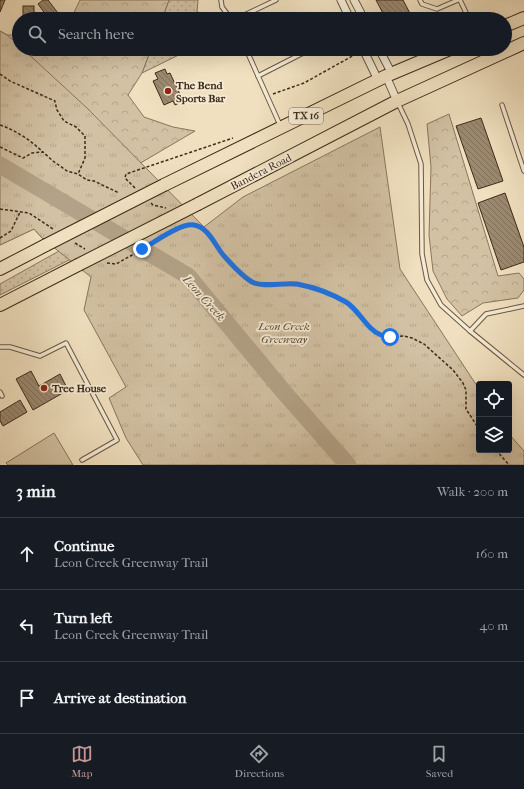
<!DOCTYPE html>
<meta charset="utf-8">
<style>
:root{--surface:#171b24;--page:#20242c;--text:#f1f3f6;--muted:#9ea1a6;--line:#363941;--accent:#c59692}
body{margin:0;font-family:"IM FELL French Canon",serif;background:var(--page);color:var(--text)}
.controls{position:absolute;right:12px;bottom:12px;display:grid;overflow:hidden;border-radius:4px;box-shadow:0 4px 16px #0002}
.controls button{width:36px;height:36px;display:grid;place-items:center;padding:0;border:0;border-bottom:1px solid var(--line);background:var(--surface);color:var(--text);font:20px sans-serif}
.stop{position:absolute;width:12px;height:12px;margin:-9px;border:3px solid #1a73e8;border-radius:50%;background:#fff}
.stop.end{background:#1a73e8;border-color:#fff;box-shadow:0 1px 4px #0008}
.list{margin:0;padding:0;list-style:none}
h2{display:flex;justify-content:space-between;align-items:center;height:52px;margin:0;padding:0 16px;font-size:17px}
h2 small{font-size:13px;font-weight:400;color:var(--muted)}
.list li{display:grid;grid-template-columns:26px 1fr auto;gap:12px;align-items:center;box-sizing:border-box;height:72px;padding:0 16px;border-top:1px solid var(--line)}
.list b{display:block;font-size:15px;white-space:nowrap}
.list p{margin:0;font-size:13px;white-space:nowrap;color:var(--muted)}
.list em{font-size:13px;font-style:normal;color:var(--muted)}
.icon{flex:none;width:22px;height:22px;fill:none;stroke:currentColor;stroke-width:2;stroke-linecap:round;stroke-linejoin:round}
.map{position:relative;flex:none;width:524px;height:465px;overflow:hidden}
.search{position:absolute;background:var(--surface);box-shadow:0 4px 16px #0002;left:12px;right:12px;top:12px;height:44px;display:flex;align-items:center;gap:10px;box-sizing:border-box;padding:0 14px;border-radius:22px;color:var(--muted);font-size:15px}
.sheet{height:268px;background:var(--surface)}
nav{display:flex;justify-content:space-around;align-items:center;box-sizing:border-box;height:56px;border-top:1px solid var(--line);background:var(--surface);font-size:11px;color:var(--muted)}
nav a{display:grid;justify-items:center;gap:2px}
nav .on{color:var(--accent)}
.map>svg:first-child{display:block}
.grass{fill:url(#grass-dots);stroke:#88765e}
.forest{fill:url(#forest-crowns);stroke:#88765e}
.park{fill:url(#park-tufts);stroke:#88765e}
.pitch{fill:#d2c1a3;stroke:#88765e}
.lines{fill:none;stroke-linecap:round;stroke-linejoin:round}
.river{stroke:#b3a287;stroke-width:17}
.building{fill:url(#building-back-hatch);stroke:#3e2b1a}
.lane-casing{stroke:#6a5843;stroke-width:5.5}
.street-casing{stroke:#6a5843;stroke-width:9}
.primary-casing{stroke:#3e2b1a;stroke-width:14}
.path{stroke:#3e2b1a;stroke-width:1.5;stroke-dasharray:3 2;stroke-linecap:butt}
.lane{stroke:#f5ebd5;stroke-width:3.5}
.street{stroke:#f5ebd5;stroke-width:7}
.primary{stroke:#f0e0bf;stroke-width:12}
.primary-bridge-casing{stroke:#3e2b1a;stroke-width:14;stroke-linecap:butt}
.primary-bridge{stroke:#f0e0bf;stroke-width:12}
.route{stroke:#1a73e8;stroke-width:5}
.poi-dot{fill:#8f2418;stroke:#f5ebd5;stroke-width:1.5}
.labels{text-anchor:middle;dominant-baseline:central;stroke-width:3.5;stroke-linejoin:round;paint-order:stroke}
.shield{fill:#f5ebd5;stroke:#756552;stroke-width:1}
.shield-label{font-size:10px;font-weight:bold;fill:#3e2b1a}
.poi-label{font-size:11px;font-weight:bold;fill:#3e2b1a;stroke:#f5ebd5;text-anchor:start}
.street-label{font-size:11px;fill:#3e2b1a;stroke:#f5ebd5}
.park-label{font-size:11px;font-style:italic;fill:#5c4935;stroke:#f5ebd5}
.water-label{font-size:12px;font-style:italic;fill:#614f3b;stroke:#f5ebd5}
</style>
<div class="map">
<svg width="524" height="465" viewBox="0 0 524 465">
<defs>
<pattern id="grass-dots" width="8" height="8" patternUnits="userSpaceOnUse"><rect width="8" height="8" fill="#d2c1a3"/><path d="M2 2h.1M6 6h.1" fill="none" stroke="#b5a68c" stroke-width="1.8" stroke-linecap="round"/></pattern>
<pattern id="forest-crowns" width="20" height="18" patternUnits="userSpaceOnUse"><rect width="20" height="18" fill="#d2c1a3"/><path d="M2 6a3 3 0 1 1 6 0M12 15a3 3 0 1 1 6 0" fill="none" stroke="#b5a68c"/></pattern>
<pattern id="park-tufts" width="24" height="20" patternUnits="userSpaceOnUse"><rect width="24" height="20" fill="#d2c1a3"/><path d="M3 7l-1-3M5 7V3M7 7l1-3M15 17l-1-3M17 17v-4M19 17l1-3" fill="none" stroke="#b5a68c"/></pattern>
<pattern id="building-back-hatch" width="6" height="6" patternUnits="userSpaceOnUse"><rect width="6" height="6" fill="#9b8970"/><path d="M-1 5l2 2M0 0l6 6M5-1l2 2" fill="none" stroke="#80705b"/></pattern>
</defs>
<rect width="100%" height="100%" fill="#f0e0bf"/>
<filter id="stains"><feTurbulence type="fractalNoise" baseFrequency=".005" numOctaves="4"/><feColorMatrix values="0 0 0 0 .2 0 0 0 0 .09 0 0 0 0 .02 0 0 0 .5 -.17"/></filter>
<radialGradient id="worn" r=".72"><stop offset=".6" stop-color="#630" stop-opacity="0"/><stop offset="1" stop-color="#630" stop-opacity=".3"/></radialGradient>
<g class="grass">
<path d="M169,0H198L197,12L216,15L218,19H162Z"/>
<path d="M151,49H191L142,73Z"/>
<path d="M59,251L71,259L0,295V284Z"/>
</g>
<g class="forest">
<path d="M80,0H169L162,19H71Z"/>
<path d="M0,31L7,35H19V49H151L142,73L128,95L144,117L173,127L195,131L86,195L42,238L34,229L0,245Z"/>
<path d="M449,114L498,276L519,273L524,279V290L518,298L483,303L462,316L447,299L433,271L429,235L431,167L427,124Z"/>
</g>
<path class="park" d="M0,31L7,35L19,45V49H23L88,109L204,227L243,197L380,127L400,269L479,389V450H509V434L524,451V465H143L126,438L109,398L126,387L84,310L91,277L42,238L34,229L0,245Z"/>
<path class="pitch" d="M54,433L73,465H8L6,463Z"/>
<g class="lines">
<path class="river" d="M0,165L188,276L283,391L348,465"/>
</g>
<g class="building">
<path d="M0,0H5L0,12Z"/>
<path d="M43,0H48L61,17L58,19H49L38,4Z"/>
<path d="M376,0H403L413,19H386Z"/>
<rect x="23" y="6" width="11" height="13"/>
<path d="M165,69L167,74L170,73L183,101L175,105L173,101L164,105L153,81L158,79L155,73Z"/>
<path d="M481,118L503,181L478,189L456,126Z"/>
<path d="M505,193L524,247V262L501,270L478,203Z"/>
<path d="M31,371L39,386L60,374L68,390L33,410L16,379Z"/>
<path d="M20,400L27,412L3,426L0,421V412Z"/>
</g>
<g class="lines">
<defs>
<g id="lane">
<path d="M221,0L222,7L231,19"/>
<path d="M420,0L422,4L437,9L458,0"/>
<path d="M460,0L469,19"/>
<path d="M236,19L276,0"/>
<path d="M246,49L280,125"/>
<path d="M258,76L311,49"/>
<path d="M398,103L408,124L421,164L422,254L427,280L441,305L470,331L524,375"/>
<path d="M502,105L524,171"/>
<path d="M470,331L486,314L524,306"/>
<path d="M0,347H10L40,356L66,343L117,440L82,460"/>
<path d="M0,392L2,396"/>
</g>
<g id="street">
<path d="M341,0L350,19"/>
<path d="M354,0L364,19"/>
<path d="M363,49L378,80"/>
<path d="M379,49L392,74"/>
<path d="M386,76L397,101"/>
</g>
<g id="primary">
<path d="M505,26L524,18"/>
<path d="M164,185L386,76L450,49"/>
<path d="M198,204L397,101L524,43"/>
<path d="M0,269L46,245"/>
<path d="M0,305L78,265"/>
</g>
</defs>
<use href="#lane" class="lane-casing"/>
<use href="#street" class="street-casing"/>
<use href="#primary" class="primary-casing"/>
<g class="path">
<path d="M0,74L10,81L55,101V102L57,110L64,121L76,127L85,136V158L78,174"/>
<path d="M273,94L304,83L356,54"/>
<path d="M0,125C17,131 30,140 43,152"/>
<path d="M0,147L23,158L32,153L43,152L53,161L67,171L78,174L87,180L94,181L119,193"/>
<path d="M135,188L125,178L126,174L233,138"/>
<path d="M151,203L153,205L166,208"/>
<path d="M0,209L29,213L53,229"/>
<path d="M0,238L11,231L20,212"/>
<path d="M75,243L85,249"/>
<path d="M107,263L116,264L184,226L193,225L200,227L208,234L224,256L243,275L254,283L262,285L285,283L297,284L312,288L347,302L357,311L374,330L381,335L390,337L404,336L412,338L424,344L453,370L463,383L466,390V409L479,429"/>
<path d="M496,450L509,465"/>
</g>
<use href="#lane" class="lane"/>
<use href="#street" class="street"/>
<use href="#primary" class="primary"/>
<defs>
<g id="primary-bridge">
<path d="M46,245L164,185"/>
<path d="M78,265L198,204"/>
</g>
</defs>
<use href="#primary-bridge" class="primary-bridge-casing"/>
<use href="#primary-bridge" class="primary-bridge"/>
</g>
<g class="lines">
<path class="route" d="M142,249C155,242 180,223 194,225C209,227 216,248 225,257C233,266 242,276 252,282C263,288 284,282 297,284C313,287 332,294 346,302C359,310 367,330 381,335C384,336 387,337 390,337"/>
</g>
<g class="poi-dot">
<circle cx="168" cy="91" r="4"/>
<circle cx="44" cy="388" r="4"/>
</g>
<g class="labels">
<rect class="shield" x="289" y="108" width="34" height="16" rx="3"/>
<g class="shield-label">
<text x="306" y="116">TX 16</text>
</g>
<g class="poi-label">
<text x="176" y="85">The Bend<tspan x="176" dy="13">Sports Bar</tspan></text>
<text x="52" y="388">Tree House</text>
</g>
<g class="street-label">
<text transform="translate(261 172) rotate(-27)">Bandera Road</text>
</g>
<g class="park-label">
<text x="284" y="326">Leon Creek<tspan x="284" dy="13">Greenway</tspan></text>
</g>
<g class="water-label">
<text transform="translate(204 298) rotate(48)">Leon Creek</text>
</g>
</g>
<rect width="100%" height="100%" filter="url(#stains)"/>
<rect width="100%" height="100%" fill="url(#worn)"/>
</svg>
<div class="controls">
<button><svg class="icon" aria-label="locate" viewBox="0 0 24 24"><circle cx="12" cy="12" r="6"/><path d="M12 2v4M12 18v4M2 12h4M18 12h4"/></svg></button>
<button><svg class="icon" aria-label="layers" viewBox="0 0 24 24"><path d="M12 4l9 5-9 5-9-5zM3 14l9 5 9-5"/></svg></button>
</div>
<div class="stop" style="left:390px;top:337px"></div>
<div class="stop end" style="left:142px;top:249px"></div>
<div class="search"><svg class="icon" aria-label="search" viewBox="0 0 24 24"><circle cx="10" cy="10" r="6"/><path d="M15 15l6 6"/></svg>Search here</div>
</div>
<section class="sheet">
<h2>3 min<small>Walk · 200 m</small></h2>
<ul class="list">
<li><svg class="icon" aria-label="ahead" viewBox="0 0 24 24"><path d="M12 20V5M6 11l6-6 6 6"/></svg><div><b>Continue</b><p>Leon Creek Greenway Trail</p></div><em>160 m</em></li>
<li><svg class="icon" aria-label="left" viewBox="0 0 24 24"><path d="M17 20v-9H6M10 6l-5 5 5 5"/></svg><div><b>Turn left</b><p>Leon Creek Greenway Trail</p></div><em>40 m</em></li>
<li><svg class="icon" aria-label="arrive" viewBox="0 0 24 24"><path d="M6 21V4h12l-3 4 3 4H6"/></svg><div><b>Arrive at destination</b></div></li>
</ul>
</section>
<nav>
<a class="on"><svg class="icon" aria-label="map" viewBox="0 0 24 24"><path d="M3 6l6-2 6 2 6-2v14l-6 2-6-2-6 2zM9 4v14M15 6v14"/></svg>Map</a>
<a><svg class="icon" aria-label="directions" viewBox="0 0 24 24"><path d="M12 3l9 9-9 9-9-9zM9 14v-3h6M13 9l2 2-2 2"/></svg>Directions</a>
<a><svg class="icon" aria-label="saved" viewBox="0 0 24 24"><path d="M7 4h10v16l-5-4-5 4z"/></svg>Saved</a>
</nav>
